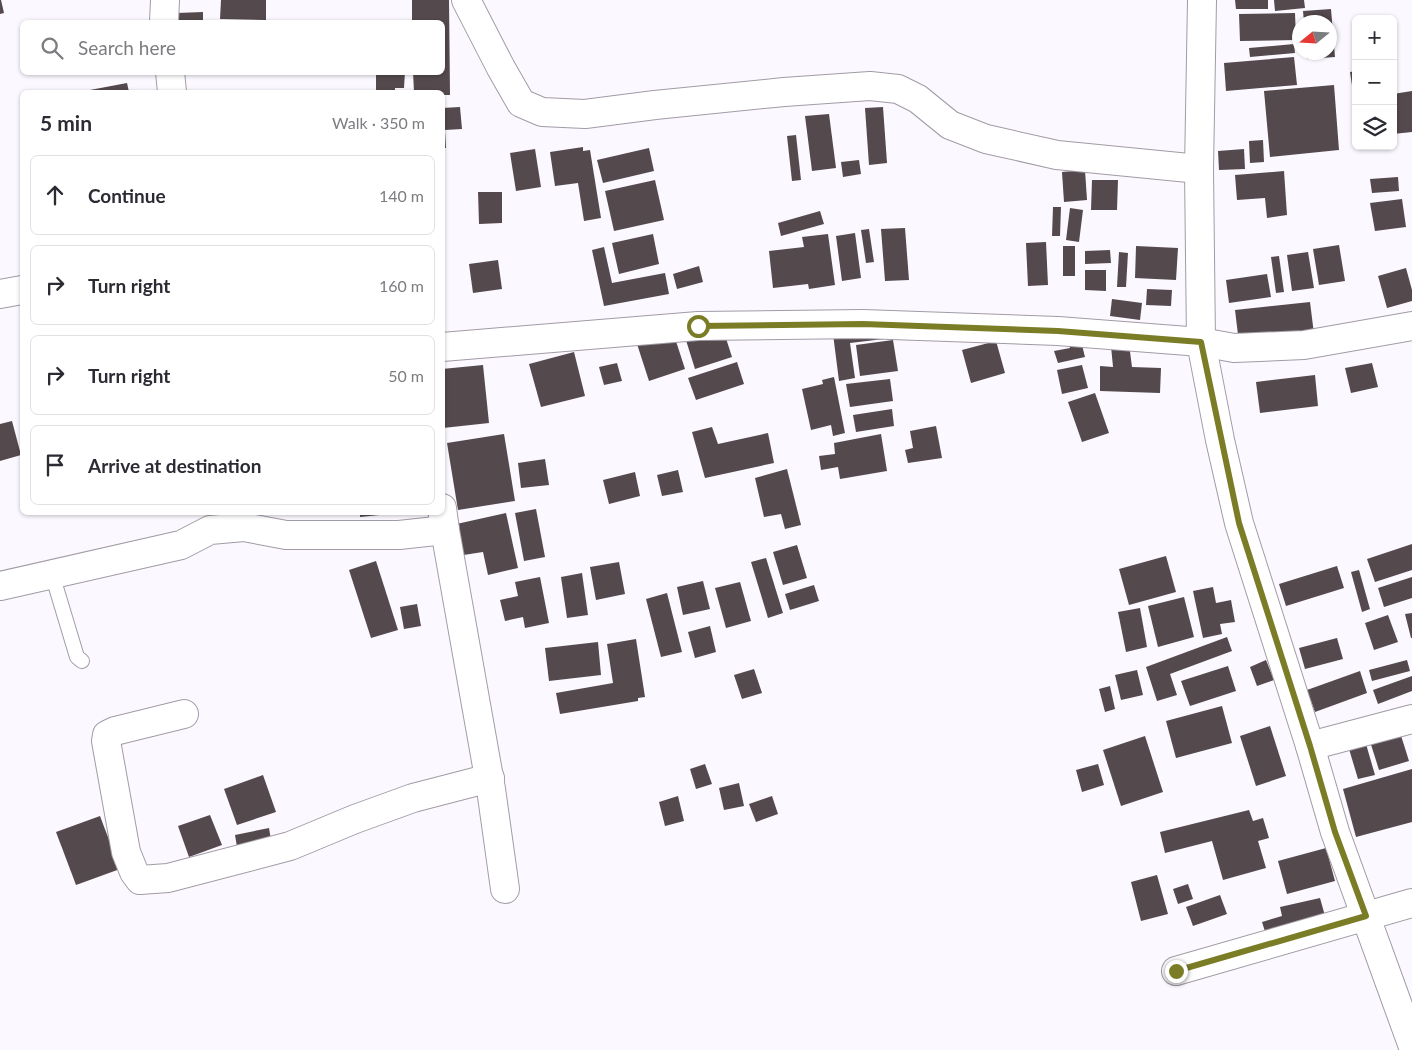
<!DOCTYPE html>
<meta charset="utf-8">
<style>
:root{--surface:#fff;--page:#f7f7f7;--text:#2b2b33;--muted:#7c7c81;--line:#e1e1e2}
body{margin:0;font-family:Lato,sans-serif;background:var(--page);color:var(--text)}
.controls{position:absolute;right:15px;top:15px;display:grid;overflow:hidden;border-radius:8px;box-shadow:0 1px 4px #0004}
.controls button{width:45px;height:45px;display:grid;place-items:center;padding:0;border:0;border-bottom:1px solid var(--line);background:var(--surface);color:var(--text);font:25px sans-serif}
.compass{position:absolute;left:1292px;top:15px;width:45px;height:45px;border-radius:50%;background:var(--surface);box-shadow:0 1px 4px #0004;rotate:252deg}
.stop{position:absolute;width:15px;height:15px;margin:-11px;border:4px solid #7b7d26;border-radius:50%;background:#fff}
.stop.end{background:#7b7d26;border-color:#fff;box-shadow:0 1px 5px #0008}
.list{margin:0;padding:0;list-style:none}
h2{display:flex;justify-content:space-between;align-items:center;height:65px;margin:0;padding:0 20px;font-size:21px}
h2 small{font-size:16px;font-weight:400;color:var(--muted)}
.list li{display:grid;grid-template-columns:32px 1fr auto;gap:15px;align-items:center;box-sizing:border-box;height:80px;margin:0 10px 10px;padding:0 10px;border:1px solid var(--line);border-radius:8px}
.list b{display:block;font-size:19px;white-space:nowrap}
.list em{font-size:16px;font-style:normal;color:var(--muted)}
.icon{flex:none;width:28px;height:28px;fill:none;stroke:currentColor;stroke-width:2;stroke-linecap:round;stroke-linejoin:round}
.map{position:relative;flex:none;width:1412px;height:1050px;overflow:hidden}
.search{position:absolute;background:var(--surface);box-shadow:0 1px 4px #0004;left:20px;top:20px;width:425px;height:55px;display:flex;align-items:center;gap:12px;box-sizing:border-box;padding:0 18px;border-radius:8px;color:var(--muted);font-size:19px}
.panel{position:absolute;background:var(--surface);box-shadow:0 1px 4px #0004;left:20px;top:90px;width:425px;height:425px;border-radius:8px}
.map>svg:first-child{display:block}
.building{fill:#54494c}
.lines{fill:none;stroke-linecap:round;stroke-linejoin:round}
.lane-casing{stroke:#a19ba5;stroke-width:16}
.street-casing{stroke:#a19ba5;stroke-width:30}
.secondary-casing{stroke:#a19ba5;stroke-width:30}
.lane{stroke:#fff;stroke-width:14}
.street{stroke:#fff;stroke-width:28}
.secondary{stroke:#fff;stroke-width:28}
.route{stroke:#7b7d26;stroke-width:6}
</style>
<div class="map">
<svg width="1412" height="1050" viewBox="0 0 1412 1050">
<rect width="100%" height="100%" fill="#fcf8ff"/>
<g class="building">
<path d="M0,0H1L4,13L0,14Z"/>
<path d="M221,0H266V20L220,19Z"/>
<path d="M412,0H449L450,95H442V92H414L413,72H442V22H412Z"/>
<path d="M1235,0H1268V9H1236Z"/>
<path d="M1274,0H1304L1305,8L1275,11Z"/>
<path d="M1331,9L1335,57L1307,59V52H1330V22H1304L1303,11Z"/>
<path d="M203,12V22H178L177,13Z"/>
<path d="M1295,13L1296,40L1240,41L1239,14Z"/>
<path d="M1294,44L1295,53L1250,57L1249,48Z"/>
<path d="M1294,57L1297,85L1226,91L1224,63Z"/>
<path d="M1356,71V92H1353L1350,72Z"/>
<path d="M376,72H405L404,88H395V92H376Z"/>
<path d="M127,83L129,92H90V90Z"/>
<path d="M1334,85L1339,150L1270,157L1264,91Z"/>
<path d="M1412,91V132L1393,134V94Z"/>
<path d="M460,107L462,129L445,130L446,148H442V108Z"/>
<path d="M883,107L887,163L869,165L865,108Z"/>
<path d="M829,114L836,168L812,171L805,116Z"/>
<path d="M796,135L801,180L792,181L787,136Z"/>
<path d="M1263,140L1264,162L1250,163L1249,141Z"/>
<path d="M1363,146H1384V149L1363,150Z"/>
<path d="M583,147V151L590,150L601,218L584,221L578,183L555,186L550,152Z"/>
<path d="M649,148L654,171L603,183L597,160Z"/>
<path d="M535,149L541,187L516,191L510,153Z"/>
<path d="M1244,149L1245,169L1219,170L1218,151Z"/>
<path d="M859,160L861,174L843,177L841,162Z"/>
<path d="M1085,170L1087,200L1064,202L1062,172Z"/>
<path d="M1284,171L1287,215L1267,218L1265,198L1237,200L1235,175Z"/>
<path d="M1398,177L1399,191L1372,193L1370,179Z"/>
<path d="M655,180L664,220L614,231L605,191Z"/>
<path d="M1092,180H1118L1117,210H1091Z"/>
<path d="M478,192H502V223L479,224Z"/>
<path d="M1402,199L1406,227L1375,231L1370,203Z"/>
<path d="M1053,207H1061L1060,236H1052Z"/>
<path d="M1070,208L1083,210L1079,242L1066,240Z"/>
<path d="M820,211L824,224L781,236L778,223Z"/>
<path d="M905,228L909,280L885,281L881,229Z"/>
<path d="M869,229L874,262L866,263L861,230Z"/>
<path d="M855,233L861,278L842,281L836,236Z"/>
<path d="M653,234L659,264L619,274L612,243Z"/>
<path d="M828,234L835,285L809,289L808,284L773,288L769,251L804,247L802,237Z"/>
<path d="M1046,242L1048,285L1028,286L1026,243Z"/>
<path d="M1339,245L1345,281L1319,285L1313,249Z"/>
<rect x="1063" y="246" width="12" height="30"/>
<path d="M1136,246L1178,248L1176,280L1135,278Z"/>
<path d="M604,247L612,283L665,273L669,294L604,306L592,250Z"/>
<path d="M1110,250L1111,263L1085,264V251Z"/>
<path d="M1119,252L1128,253L1126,287H1117Z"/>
<path d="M1308,252L1314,288L1292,291L1287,255Z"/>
<path d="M1279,256L1284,292L1276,293L1271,257Z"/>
<path d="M498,260L502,289L473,293L469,264Z"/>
<path d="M699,266L703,282L677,289L673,274Z"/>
<path d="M1406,268L1412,290V301L1387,308L1378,276Z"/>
<path d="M1085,270H1106V291L1085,290Z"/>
<path d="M1267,274L1271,297L1229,303L1226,280Z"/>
<path d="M1147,289L1172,290L1171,306L1146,305Z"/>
<path d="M1112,299L1142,303L1140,320L1110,316Z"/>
<path d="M1310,302L1314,334L1239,343L1235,310Z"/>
<path d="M722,326L732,357L695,369L685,337Z"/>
<path d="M673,332L685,369L649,381L637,344Z"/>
<path d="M833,334L892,338L850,343L855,378L839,381Z"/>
<path d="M1067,336L1082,345L1085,357L1058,363L1054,351L1070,348Z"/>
<path d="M893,340L898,371L860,376L856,345Z"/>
<path d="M996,341L1005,373L971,383L962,350Z"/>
<path d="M1129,344L1132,367L1161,368L1160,393L1100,391V366L1113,367L1111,346Z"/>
<path d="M574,352L585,396L541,407L529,364Z"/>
<path d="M737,362L744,384L696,400L688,378Z"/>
<path d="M617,363L622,381L604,385L599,367Z"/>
<path d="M1372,363L1378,387L1351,393L1345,368Z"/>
<path d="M483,365L489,423L443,428L442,369Z"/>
<path d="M1082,365L1088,388L1062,394L1057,370Z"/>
<path d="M1315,375L1318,406L1260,413L1256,382Z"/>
<path d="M834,377L845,433L833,436L831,425L811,430L802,389L823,384L822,380Z"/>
<path d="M890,379L893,401L850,407L846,384Z"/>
<path d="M1095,393L1109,433L1082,442L1068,402Z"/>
<path d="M892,409L894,426L856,432L853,415Z"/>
<path d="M12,421L21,455L0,461V424Z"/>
<path d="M936,426L942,458L908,463L905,450L913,448L910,431Z"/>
<path d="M712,427L718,444L768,433L774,463L705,478L692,432Z"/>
<path d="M504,434L515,501L458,510L447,443Z"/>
<path d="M881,434L887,471L840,479L838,467L821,470L819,456L835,454L834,443Z"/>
<path d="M545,459L549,485L521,488L518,463Z"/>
<path d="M787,469L801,525L785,529L781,514L764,517L755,478Z"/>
<path d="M678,470L683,492L662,496L657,475Z"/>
<path d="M635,472L640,496L609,504L603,480Z"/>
<path d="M536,509L545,557L524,561L515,513Z"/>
<path d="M360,512H389V514L360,517Z"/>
<path d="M506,513L518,568L488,575L483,552L457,556L452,525Z"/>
<path d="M1412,544V570L1375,582L1367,559Z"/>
<path d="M797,545L807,578L783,585L773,552Z"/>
<path d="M1166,556L1176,592L1129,605L1119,569Z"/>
<path d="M766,558L783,613L768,618L751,562Z"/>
<path d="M376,561L398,630L371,638L349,570Z"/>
<path d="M619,562L625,594L596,600L590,567Z"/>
<path d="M1337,566L1344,588L1286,606L1279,584Z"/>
<path d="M1359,570L1370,609L1362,612L1351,572Z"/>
<path d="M582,573L588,615L567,618L561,577Z"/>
<path d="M540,577L549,623L525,628L523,617L505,621L500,600L518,596L515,582Z"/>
<path d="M1412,577V598L1384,607L1378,588Z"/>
<path d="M703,581L710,609L683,615L677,587Z"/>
<path d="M740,582L751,621L726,628L715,588Z"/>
<path d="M814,585L819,601L790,610L785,594Z"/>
<path d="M1213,587L1216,603L1231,600L1235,622L1220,624L1222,634L1203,638L1193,591Z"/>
<path d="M667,593L682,652L661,657L646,599Z"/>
<path d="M1184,597L1194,637L1158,647L1148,606Z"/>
<path d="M417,604L421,626L404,629L400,607Z"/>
<path d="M1140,608L1147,647L1126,652L1118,612Z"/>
<path d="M1412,613V638H1411L1405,614Z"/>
<path d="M1388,615L1398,642L1374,650L1365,623Z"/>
<path d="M710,626L716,652L695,658L688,632Z"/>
<path d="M1227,637L1232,651L1170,674L1177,695L1157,701L1146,667Z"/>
<path d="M1337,638L1343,659L1305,669L1299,648Z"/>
<path d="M636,639L645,697L638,698V701L560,714L556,693L613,683L607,644Z"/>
<path d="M598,642L601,675L549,681L545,648Z"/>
<path d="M1266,660L1274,680L1257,686L1250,667Z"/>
<path d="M1407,660L1410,671L1372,681L1369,670Z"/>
<path d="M1228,666L1236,691L1190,706L1181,681Z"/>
<path d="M754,669L762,693L742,699L734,675Z"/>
<path d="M1137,670L1143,695L1121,700L1115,675Z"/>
<path d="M1360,671L1367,693L1315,712L1307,690Z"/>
<path d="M1412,676V691L1378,704L1373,690Z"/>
<path d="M1110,686L1115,709L1105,712L1099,689Z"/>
<path d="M1222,706L1232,743L1176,758L1166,721Z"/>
<path d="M1270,726L1286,776L1256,786L1240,736Z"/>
<path d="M1398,726L1409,761L1379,770L1368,735Z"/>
<path d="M1145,736L1163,792L1121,806L1103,750Z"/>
<path d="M1366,744L1375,775L1358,779L1349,749Z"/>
<path d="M705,764L712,784L696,789L690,769Z"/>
<path d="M1098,764L1104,785L1082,792L1076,770Z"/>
<path d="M1412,769V822L1356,837L1343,789Z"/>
<path d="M263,775L276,812L237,825L224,789Z"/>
<path d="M739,783L744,806L724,810L719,788Z"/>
<path d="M678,796L684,821L665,826L659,802Z"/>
<path d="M772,796L778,814L756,822L749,804Z"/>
<path d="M1249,810L1253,821L1263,818L1269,838L1258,841L1266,868L1223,880L1212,841L1165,853L1160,832Z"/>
<path d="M210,815L222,845L189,857L178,826Z"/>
<path d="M100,816L120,869L76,885L56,832Z"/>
<path d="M269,828L272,846L238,853L235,835Z"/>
<path d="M1326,848L1335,881L1287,894L1278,861Z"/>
<path d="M1157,875L1168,914L1141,921L1131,882Z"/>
<path d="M1188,884L1193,899L1178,904L1173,889Z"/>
<path d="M1220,895L1227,914L1193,926L1186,907Z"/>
<path d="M1320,898L1327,923L1268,941L1262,922L1282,916L1280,907Z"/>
</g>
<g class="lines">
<defs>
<path id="lane" d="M52,574L77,657L82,661"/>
<g id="street">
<path d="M466,0L501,68L521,103L542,112L585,114L655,105L784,92L870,86L898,89L918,99L950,125L986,139L1057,155L1199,169"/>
<path d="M164,22L165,0"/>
<path d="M170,72L172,92"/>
<path d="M0,294L22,290"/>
<path d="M442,347L698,326L863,324L1058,331L1201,342L1234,348L1304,345L1412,326"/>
<path d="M442,508L445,530L491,789L505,889"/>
<path d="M0,586L181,545L210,530L244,527L286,535H399L445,530"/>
<path d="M184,714L115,731L107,735L106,741L126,852L134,872L140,880L168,878L290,846L355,819L413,798L490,778"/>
<path d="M1310,746L1412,719"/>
<path d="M1176,971L1412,903"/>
</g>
<path id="secondary" d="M1202,0L1199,169L1201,342L1220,440L1239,523L1310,746L1335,832L1412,1044"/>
</defs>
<use href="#lane" class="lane-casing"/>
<use href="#street" class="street-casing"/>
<use href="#secondary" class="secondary-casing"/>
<use href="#lane" class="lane"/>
<use href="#street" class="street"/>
<use href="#secondary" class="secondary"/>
</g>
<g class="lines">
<path class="route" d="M698,326L863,324L1058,331L1201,342L1239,523L1310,746L1335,832L1366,916L1176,971"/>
</g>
</svg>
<div class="controls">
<button>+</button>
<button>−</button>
<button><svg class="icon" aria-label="layers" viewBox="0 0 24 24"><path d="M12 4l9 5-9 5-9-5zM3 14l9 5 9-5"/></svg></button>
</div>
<svg class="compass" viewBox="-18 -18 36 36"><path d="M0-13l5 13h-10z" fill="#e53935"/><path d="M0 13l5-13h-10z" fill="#7c7c81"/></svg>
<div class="stop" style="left:698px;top:326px"></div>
<div class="stop end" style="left:1176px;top:971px"></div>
<div class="search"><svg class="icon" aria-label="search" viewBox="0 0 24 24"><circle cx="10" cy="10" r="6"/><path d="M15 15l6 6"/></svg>Search here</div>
<section class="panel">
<h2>5 min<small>Walk · 350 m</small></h2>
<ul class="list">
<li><svg class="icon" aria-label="ahead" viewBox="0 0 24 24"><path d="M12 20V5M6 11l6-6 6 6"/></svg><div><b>Continue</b></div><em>140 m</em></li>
<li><svg class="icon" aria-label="right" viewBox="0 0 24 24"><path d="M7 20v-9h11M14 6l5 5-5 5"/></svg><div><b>Turn right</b></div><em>160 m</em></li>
<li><svg class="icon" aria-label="right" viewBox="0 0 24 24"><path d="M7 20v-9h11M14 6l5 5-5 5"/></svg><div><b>Turn right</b></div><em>50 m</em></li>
<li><svg class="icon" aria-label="arrive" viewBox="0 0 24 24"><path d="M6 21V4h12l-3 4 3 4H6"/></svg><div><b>Arrive at destination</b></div></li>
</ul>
</section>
</div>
